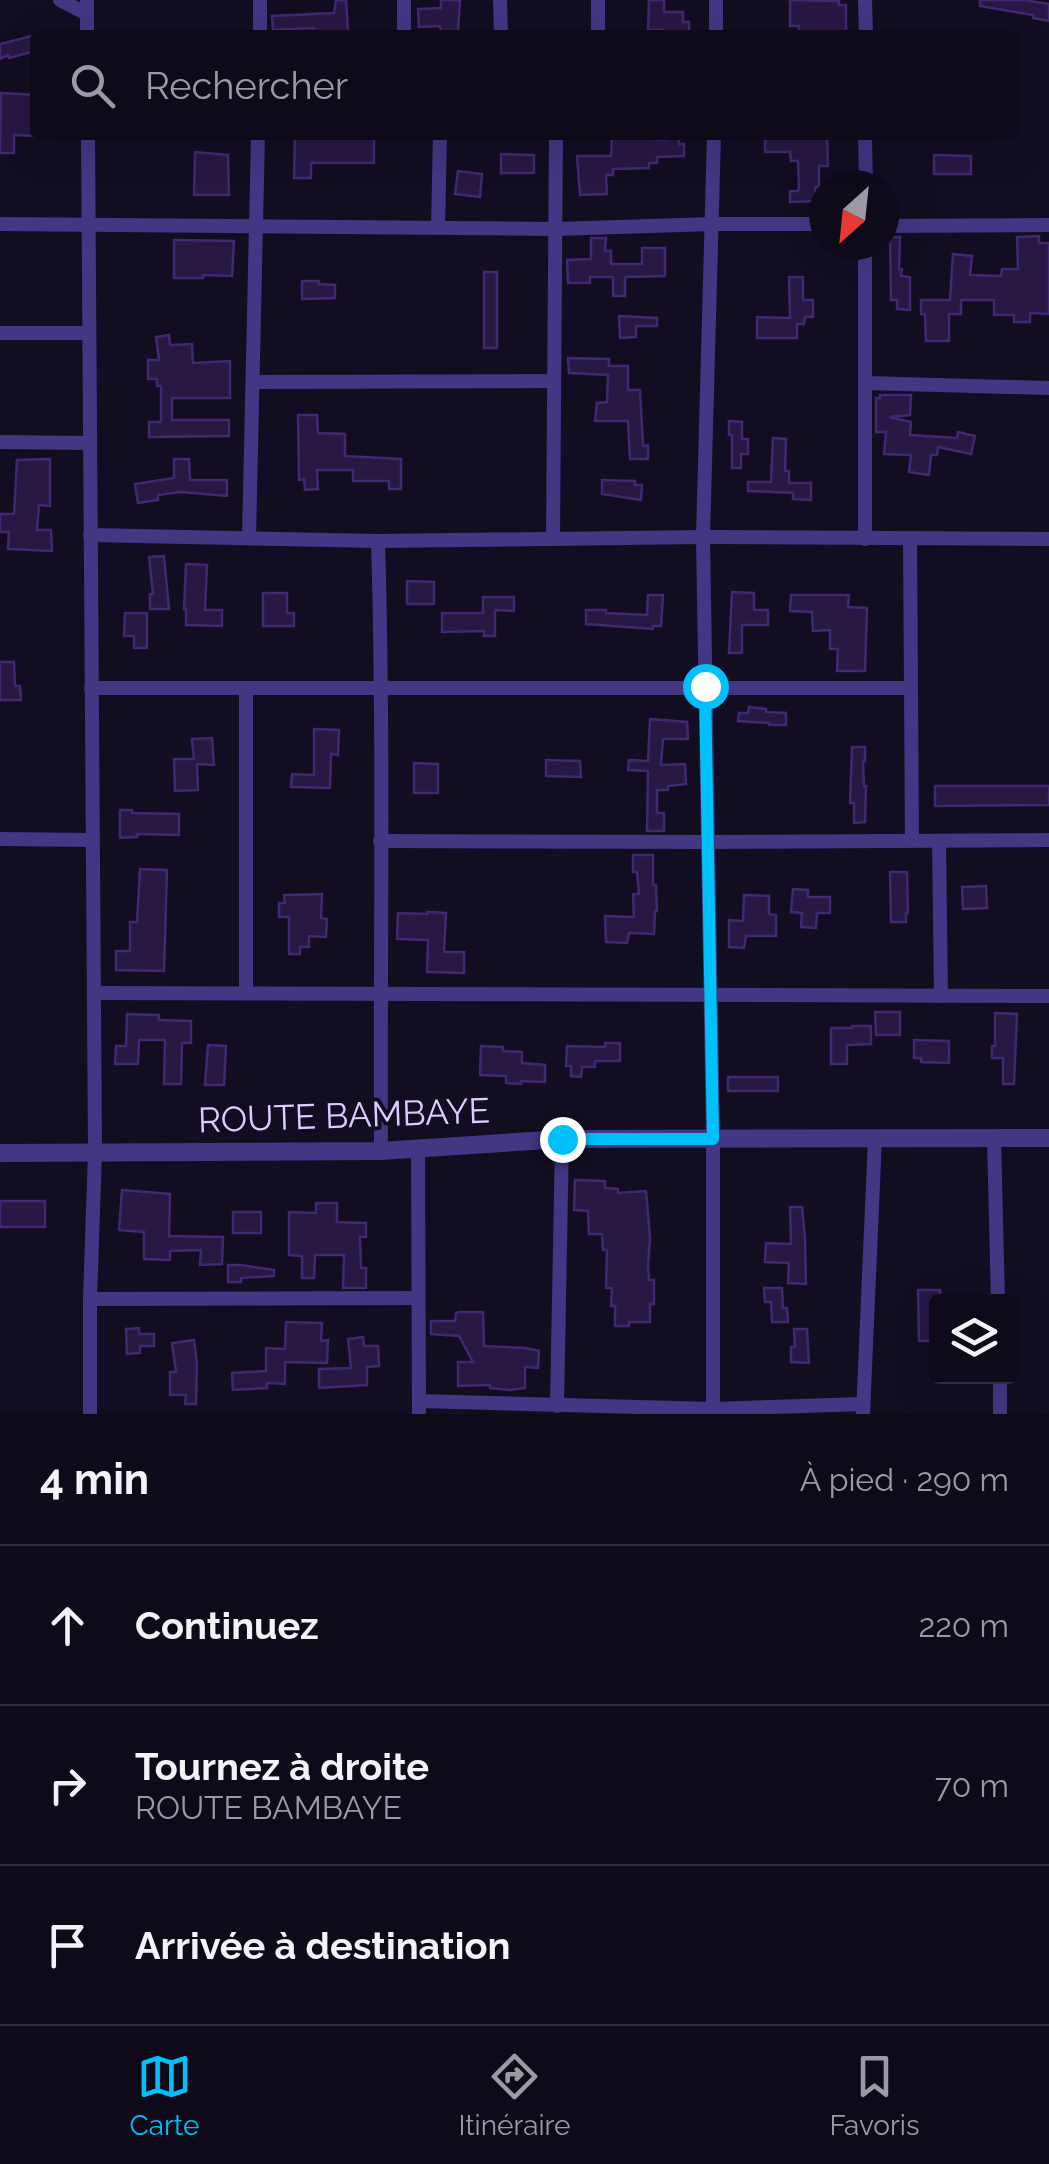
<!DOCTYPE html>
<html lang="fr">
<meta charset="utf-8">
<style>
:root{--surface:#0e0a1a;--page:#171323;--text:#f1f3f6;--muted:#9b9aa2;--line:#2e2b39;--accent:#00c0f9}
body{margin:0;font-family:Raleway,sans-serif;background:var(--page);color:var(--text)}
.controls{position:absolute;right:30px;bottom:30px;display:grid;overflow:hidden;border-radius:10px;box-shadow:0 10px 40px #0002}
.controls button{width:90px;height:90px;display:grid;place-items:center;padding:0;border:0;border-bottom:2px solid var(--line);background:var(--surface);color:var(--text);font:50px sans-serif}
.compass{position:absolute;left:809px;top:170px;width:90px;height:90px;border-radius:50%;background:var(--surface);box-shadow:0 10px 40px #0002;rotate:207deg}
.stop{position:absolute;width:30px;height:30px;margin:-22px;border:8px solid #00c0f9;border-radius:50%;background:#fff}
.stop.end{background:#00c0f9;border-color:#fff;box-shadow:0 2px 10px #0008}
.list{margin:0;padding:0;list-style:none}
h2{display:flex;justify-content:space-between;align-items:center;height:130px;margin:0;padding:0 40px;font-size:42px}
h2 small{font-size:32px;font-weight:400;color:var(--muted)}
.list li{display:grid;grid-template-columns:65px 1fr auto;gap:30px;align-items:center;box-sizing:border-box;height:160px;padding:0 40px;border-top:2px solid var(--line)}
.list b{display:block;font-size:38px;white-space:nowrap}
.list p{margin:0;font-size:32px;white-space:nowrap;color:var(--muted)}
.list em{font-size:32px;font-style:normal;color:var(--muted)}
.icon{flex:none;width:55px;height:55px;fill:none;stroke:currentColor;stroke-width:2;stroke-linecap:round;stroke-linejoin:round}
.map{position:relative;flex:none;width:1049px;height:1414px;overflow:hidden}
.search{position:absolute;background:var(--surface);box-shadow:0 10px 40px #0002;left:30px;right:30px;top:30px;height:110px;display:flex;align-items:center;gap:25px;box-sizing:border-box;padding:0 35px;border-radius:10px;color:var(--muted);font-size:38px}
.sheet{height:610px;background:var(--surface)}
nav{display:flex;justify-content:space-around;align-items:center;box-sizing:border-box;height:140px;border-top:2px solid var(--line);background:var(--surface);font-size:28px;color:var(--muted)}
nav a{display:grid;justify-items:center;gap:5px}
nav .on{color:var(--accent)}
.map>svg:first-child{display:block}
.building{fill:#271844;stroke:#412971;stroke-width:2.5}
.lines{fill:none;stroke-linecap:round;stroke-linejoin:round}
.minor{stroke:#433683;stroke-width:14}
.tertiary{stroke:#433683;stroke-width:18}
.route{stroke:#00c0f9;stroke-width:12}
.labels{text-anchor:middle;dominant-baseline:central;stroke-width:8;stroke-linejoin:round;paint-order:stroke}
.street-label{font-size:35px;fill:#daceff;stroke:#130d22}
</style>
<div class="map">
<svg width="1049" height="1414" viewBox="0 0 1049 1414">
<rect width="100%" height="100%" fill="#130d22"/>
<g class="building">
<path d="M336,0H346L348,31L314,35V28L273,30L272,16L334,13Z"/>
<path d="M441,0H460L458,31H441L440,26L419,27L418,9L441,8Z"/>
<path d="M649,0H664V12H683V22H689V35H663V30H648Z"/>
<path d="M790,0L839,1V5H846V35H799V26H790Z"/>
<path d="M980,0H1024L1049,4V21L1033,18V15L980,6Z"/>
<path d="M35,35V51L9,58L8,55L0,59V44Z"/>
<path d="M1,93L35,95V136L14,135V153H0Z"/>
<path d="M295,135L311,137L374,135V163H311V178H294Z"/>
<path d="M663,135H678L679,144H684V156L657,157V163H649V168L613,169V175H606L607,194L580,195L577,156H611L612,136L664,140Z"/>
<path d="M827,135L828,166H819V187H815L816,201L790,202V191H798L799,188L798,161H791L790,152H765V136Z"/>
<path d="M195,152L228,155L229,195H194Z"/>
<path d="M501,154L534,155V173H501Z"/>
<path d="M934,155L971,156V174H934Z"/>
<path d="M458,171L482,174L480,197L455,194Z"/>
<path d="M1039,236V243H1049V314L1030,313V322H1014V315H994V300H961V314H949V341H926L925,314H921V300H950L953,254L972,256L970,275L1001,276L1002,269H1018L1017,237Z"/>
<path d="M890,237H900L899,269H902L901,276L910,277V310L897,309V300H891Z"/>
<path d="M591,238H606L605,251H611V264H642V248H665V276L625,277V296H613V277H590V283H568L567,260L591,259Z"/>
<path d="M174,240L234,241L232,276L203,275V278H174Z"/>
<rect x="484" y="272" width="13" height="76"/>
<path d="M789,277H803V300H813V317H805L804,324H797V338H757V317L790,318Z"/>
<path d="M302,281H319V284L335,285V298L302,299Z"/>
<path d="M619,316L657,318V326H636V337L620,338Z"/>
<path d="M169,335L170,345L192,344L193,363L230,361V398H172V420H229V436L149,437V422H161V386H157V379H148V360H159L156,337Z"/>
<path d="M568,358L609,359V366H628V390H640L643,446L648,445V459H630L628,421H595L597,403L607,402L608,375L569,373Z"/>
<path d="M880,395H911L910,415L889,417L911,422L910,435L957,438L958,432L975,436L971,454L938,447L937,455H931L929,475L909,472L911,455L884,454L886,432H876V398H880Z"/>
<path d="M298,415H317L318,433L345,434V456L401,459V489H389V481H353V470H317L318,489L305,490L304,479L299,480Z"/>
<path d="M729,421L742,422V439H748V454H741V468H732V435H729Z"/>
<path d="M773,438L786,439L785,471H789V483H811V500L793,499V493L748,491V482H771Z"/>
<path d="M50,459V506L39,505L37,530H51L52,551L8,549L9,532H0V514H14L17,460Z"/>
<path d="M174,459H189L190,480H227V496L180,492L158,495V500L138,503L135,484L174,478Z"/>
<path d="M602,480L635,481V485H642L641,500L602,494Z"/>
<path d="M164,556L169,609H150V594H153L149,557Z"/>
<path d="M186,564L207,565L205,610H222V626L186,625V609H184Z"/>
<path d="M407,581L434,582V604H407Z"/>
<path d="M732,592L754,593V610H768V625H742V653H729Z"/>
<path d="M263,593H287V613H294V626H263Z"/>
<path d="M648,595H663L661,626H653V629L586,624V610H606V613L647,615Z"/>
<path d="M791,595H849L848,607L867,608L865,671H837L838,649H830V630L813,631L812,612L790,611Z"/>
<path d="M483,597H514V611L495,610V636H484V631L442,632V613H483Z"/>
<path d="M125,613H147V648H134V636H124Z"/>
<path d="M0,662H14L15,686H20L21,700H0Z"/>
<path d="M749,707L766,709V712L786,713V725H769V723L738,721L739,713H748Z"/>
<path d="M650,719L687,722L688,739H663L661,765L685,764L686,784L668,786V790H657V813H664V831H647L648,771L628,770L629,760L648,761Z"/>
<path d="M314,729L339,730L338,755L331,754L330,788L291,787L292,774L314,775Z"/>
<path d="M212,738L214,765L197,764L198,790L175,791L174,759H194L192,739Z"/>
<path d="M852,747H865V761H863L864,786H866L865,822L854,823V803H850Z"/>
<path d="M546,760L580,761L581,777L546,776Z"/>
<path d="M414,763L438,764V793H414Z"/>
<path d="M935,786H1049V805L935,806Z"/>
<path d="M120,810H132V813L179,814V835L137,834V837L120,838Z"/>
<path d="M633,855H653V885H656L657,911H655L654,934L629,933L627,943L606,942L605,916L634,917L633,894H639L637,872H633Z"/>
<path d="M140,869L167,870L164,971L116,970V951H130V922H137Z"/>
<path d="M890,872H907L908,913H906V922H891Z"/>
<path d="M986,886L987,908L963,909L962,887Z"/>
<path d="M793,889L808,890V897H830V913H817L816,928L801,927L802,913L791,912Z"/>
<path d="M322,894L321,918L327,919L326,937L309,936V947H300V954H289V917H279V903H285L284,895Z"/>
<path d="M744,895L769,896V914L776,915V936H746L744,948L729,947V920L743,921Z"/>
<path d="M427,912L446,913L444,952H464V973L427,972L428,940L397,939L398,913L427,914Z"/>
<path d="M875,1012H900V1035H876Z"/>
<path d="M995,1013L1017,1014L1014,1084H1003V1058H992V1046H995Z"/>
<path d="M127,1014L159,1015V1020L191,1021V1043H182L181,1084H164L165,1040H139L138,1064H115L116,1046H126Z"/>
<path d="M852,1026H871V1044L847,1045V1064H831V1028H852Z"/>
<path d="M914,1040L949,1041V1063L921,1062V1058H914Z"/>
<path d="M605,1043H620V1061H595V1067H582L581,1077L571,1076V1066H566L567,1046L605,1047Z"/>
<path d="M208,1045L226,1046L224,1085H205Z"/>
<path d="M481,1046L503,1047V1051L522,1052V1063L545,1065V1082L521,1081V1084L506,1083V1076L480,1075Z"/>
<rect x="728" y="1077" width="50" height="14"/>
<path d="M575,1180L605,1181V1188L618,1189V1193L646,1191L650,1238L648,1266L649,1280H654V1304H650V1322H629V1326H615V1306H611L612,1288H606L607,1250H603L602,1234H589L588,1211L574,1210Z"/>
<path d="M122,1190L170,1194L169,1236L223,1237L222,1264L200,1265L201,1250L170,1251V1260L144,1259V1232L119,1230Z"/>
<rect x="0" y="1201" width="45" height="26"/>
<path d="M316,1203H337V1222L366,1223V1237H360L361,1268H366V1288H343L344,1255H315L314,1278H302V1256L289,1255V1212L316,1213Z"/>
<path d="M790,1207H802L805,1238L806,1284L788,1283L789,1263L765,1262L766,1243L791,1244Z"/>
<rect x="233" y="1212" width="28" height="21"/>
<path d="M228,1265H241L274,1270V1276L241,1278V1282H228Z"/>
<path d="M764,1288H782L783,1308H787L788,1322H772L771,1302H765Z"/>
<path d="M918,1290H940V1300H936V1341H919Z"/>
<path d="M460,1312H483L484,1346L526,1348L539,1351L538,1368L525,1367V1388L510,1390L490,1388V1385L458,1386V1362H473L459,1336L431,1334V1321H455L456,1313Z"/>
<path d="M286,1322L322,1323L321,1341L328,1340L327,1363L285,1362V1384L267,1383V1388L233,1390L232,1373L266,1371V1348L285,1349Z"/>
<path d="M139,1328V1334H154V1346H140V1353L127,1354L126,1329Z"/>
<path d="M794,1329H807L809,1363L791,1362V1347H795Z"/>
<path d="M363,1337L364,1346H378L379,1366L367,1367V1385L319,1388V1369L351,1368L348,1339Z"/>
<path d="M194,1340L197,1363L196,1404H185L186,1395H170V1372H176L172,1343Z"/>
</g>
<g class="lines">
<g class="minor">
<path d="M60,0L87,14"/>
<path d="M87,0V35"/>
<path d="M500,0L501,35"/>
<path d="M865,0L866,35"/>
<path d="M260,35V0"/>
<path d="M404,35V0"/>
<path d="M598,35V0"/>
<path d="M716,35V0"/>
<path d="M88,135L95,1152L90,1299V1414"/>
<path d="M865,135L866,185"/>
<path d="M0,224L555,229L712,224H824"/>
<path d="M884,226L1049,225"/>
<path d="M438,228L440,135"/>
<path d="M0,333H89"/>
<path d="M253,382L554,381"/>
<path d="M865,383L1049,388"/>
<path d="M0,442L90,443"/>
<path d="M90,535L378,541L703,537L1049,539"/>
<path d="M249,538L258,135"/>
<path d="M553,539L556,135"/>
<path d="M865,539V245"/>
<path d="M910,539L912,841"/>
<path d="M378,541C384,744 380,948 381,1151"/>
<path d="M91,688H911"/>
<path d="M0,839L93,840"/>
<path d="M380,841L707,842L1049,840"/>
<path d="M939,841L941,996"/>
<path d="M94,993L1049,996"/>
<path d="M246,993V688"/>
<path d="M994,1138L998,1302"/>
<path d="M418,1149L419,1414"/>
<path d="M90,1299L418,1298"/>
<path d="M1000,1376V1414"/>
<path d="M419,1401L713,1409L862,1404"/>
<path d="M557,1406L562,1139"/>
<path d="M713,1414V1139L703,537L714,135"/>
<path d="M863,1414L875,1138"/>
</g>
<path class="tertiary" d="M0,1153L381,1151L562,1139L1049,1138"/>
</g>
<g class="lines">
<path class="route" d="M562,1139H713L705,686"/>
</g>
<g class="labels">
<g class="street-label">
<text transform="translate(344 1115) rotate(-2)">ROUTE BAMBAYE</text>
</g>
</g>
</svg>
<div class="controls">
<button><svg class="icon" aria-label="layers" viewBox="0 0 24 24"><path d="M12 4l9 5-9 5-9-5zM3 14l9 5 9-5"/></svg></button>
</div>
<svg class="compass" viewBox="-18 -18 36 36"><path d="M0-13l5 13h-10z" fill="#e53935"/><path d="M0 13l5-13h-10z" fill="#9b9aa2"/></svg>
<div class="stop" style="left:705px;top:686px"></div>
<div class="stop end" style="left:562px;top:1139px"></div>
<div class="search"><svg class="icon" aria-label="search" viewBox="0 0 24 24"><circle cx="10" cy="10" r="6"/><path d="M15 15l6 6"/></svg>Rechercher</div>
</div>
<section class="sheet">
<h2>4 min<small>À pied · 290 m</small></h2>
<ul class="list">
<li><svg class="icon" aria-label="ahead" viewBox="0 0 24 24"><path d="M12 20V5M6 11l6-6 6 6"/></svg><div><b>Continuez</b></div><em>220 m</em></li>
<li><svg class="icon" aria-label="right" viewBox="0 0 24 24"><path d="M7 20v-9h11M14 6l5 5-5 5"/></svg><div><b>Tournez à droite</b><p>ROUTE BAMBAYE</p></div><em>70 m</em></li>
<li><svg class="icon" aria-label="arrive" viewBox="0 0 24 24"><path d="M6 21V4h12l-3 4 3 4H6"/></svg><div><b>Arrivée à destination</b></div></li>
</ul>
</section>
<nav>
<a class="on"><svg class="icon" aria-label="map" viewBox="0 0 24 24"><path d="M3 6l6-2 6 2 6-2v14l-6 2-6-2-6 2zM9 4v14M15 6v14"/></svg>Carte</a>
<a><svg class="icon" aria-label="directions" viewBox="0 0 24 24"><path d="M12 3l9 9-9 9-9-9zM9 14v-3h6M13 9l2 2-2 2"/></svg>Itinéraire</a>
<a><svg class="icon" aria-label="saved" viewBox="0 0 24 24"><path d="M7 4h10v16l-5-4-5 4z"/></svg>Favoris</a>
</nav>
